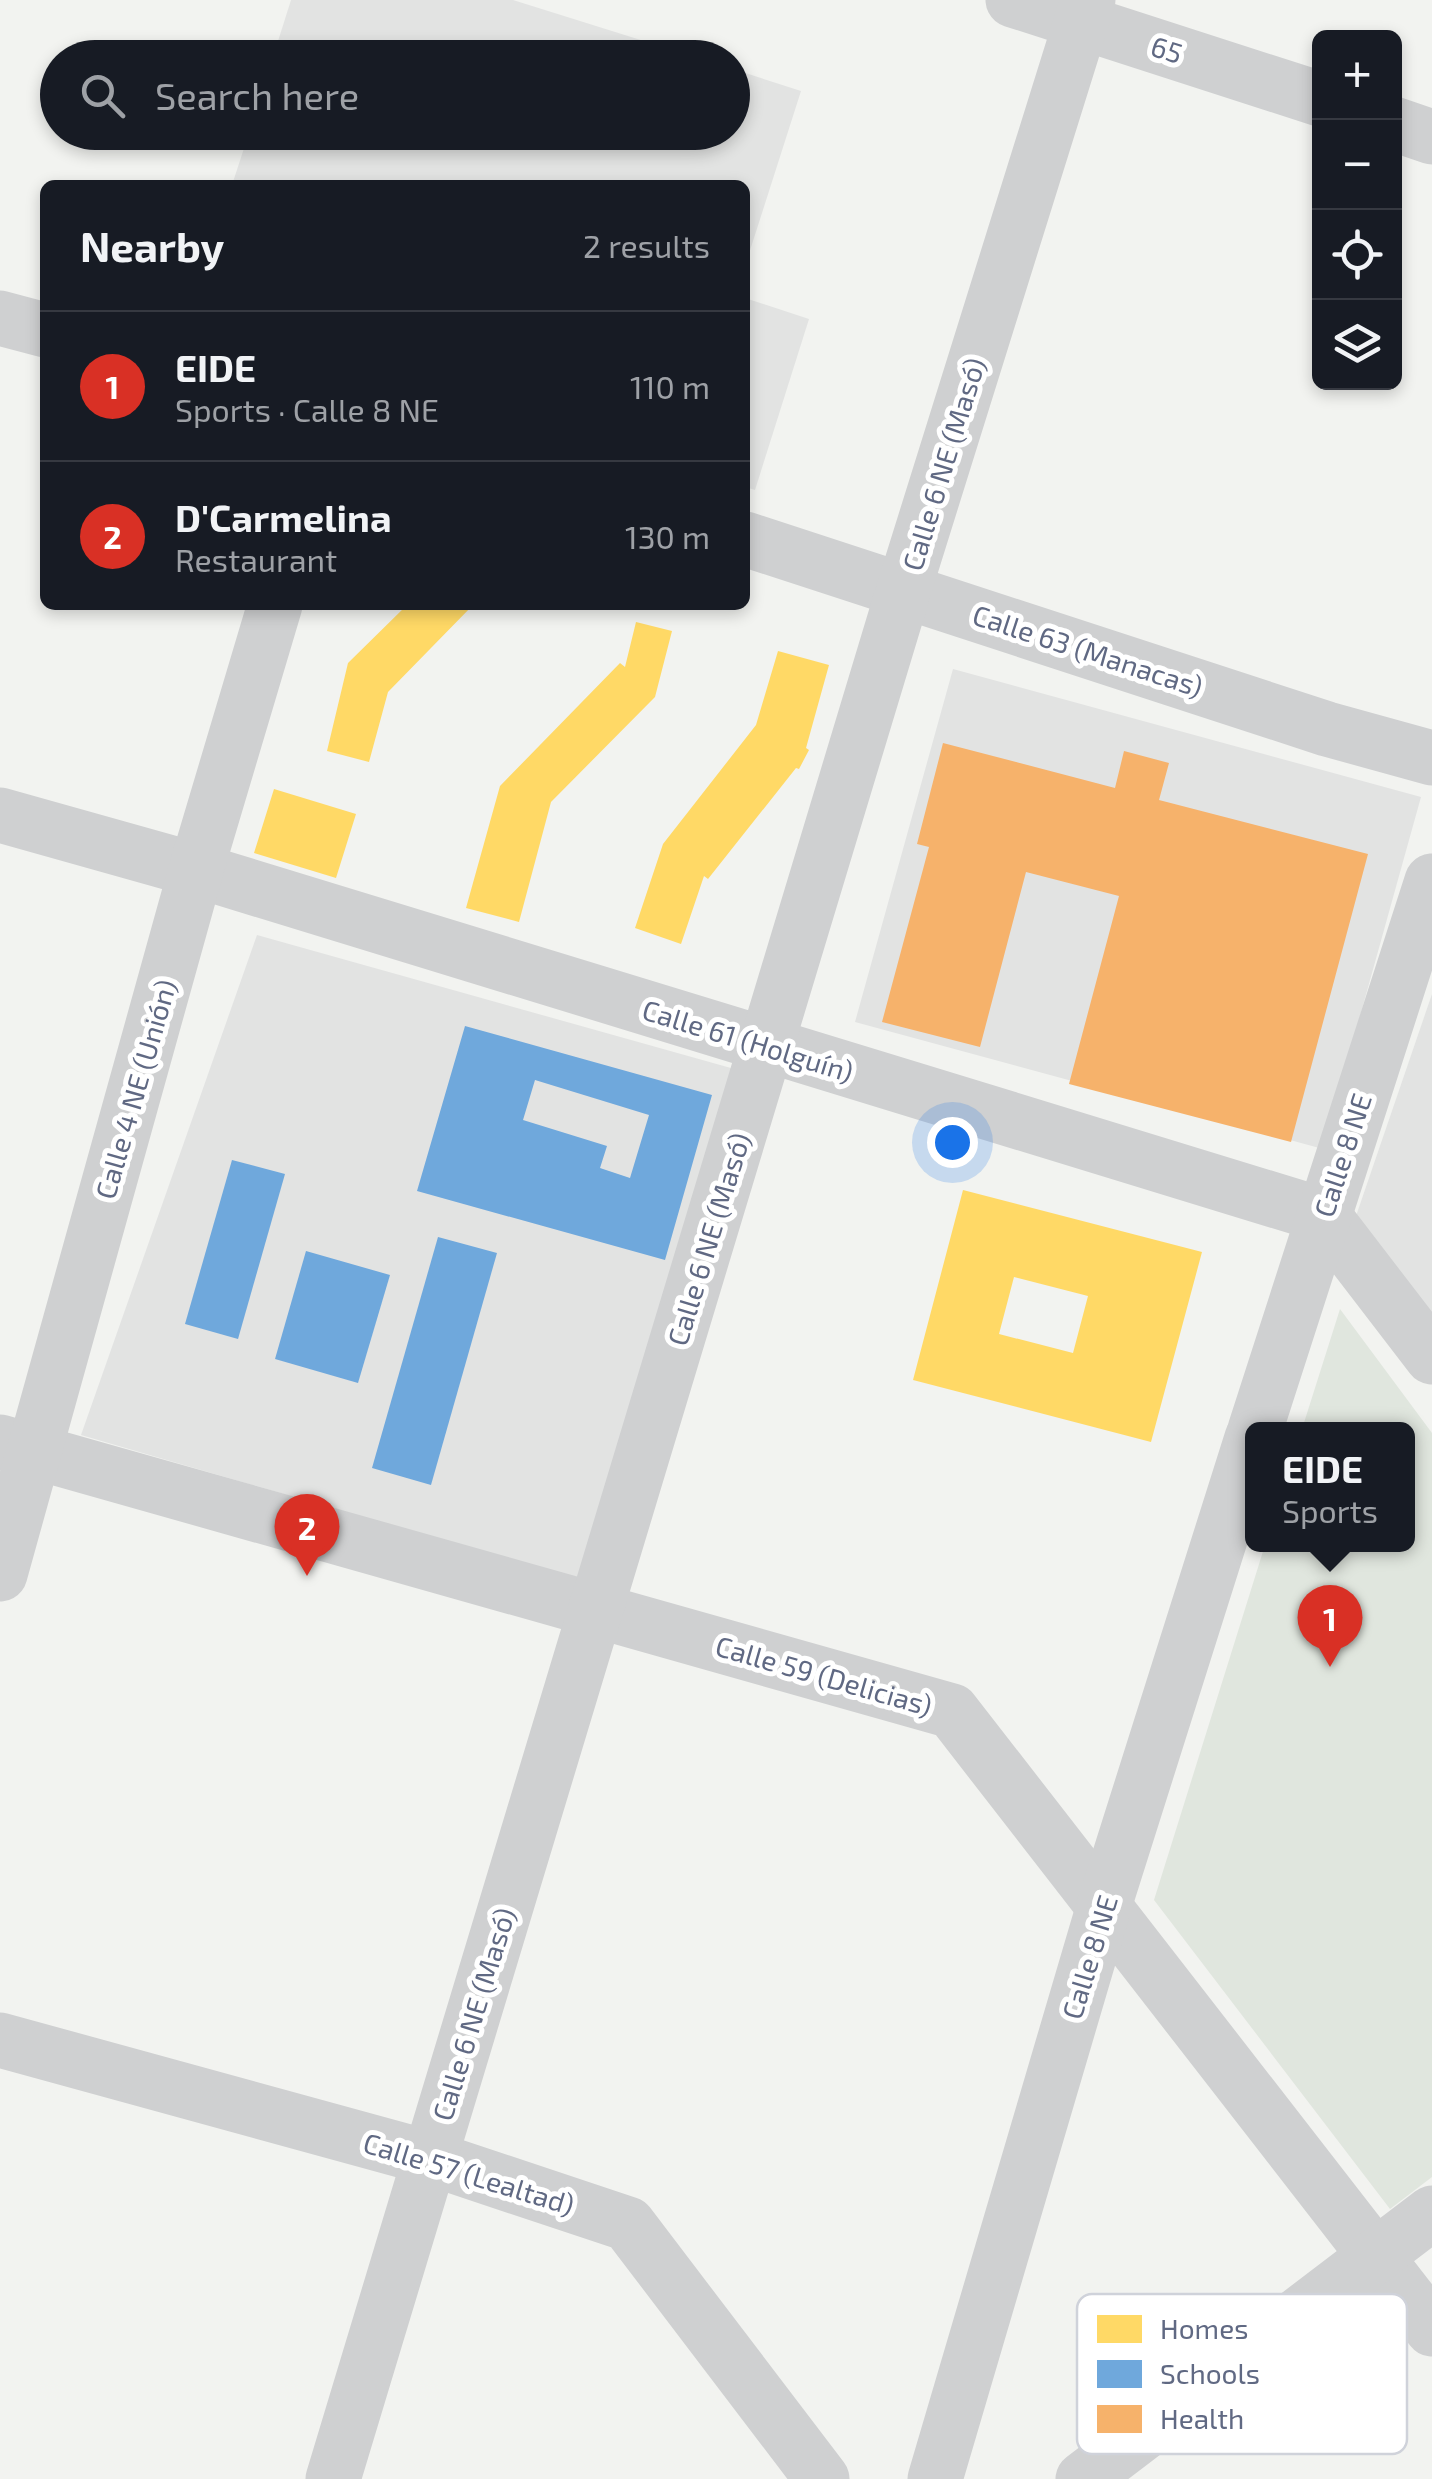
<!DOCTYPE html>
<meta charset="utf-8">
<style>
:root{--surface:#171b24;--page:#20242c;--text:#f1f3f6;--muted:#9ea1a6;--line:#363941;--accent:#d93025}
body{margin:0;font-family:"Exo 2",sans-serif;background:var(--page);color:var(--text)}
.controls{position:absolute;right:30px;top:30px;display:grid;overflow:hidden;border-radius:15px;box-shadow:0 5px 15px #0003}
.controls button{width:90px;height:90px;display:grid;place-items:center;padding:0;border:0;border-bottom:2px solid var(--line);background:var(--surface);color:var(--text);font:50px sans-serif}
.you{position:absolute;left:952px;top:1142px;width:35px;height:35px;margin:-25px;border:8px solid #fff;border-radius:50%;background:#1a73e8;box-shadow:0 0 0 15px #1a73e833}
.badge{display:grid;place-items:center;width:65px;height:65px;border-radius:50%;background:var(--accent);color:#fff;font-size:32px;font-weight:700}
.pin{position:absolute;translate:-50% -82px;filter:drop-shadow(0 2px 5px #0008)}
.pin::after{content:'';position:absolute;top:52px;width:35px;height:30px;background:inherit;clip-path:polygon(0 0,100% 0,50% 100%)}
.popup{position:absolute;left:1245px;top:1422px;width:170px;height:130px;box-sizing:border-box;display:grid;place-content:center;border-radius:15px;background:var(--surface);filter:drop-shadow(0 2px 8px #0005);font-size:32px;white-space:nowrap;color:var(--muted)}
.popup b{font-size:38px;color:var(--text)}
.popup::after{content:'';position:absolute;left:50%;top:100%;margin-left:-20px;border:20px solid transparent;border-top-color:var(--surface)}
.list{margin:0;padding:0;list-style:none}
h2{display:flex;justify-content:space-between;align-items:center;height:130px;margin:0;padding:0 40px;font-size:42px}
h2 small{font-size:32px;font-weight:400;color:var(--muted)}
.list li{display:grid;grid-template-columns:65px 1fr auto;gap:30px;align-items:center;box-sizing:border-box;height:150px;padding:0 40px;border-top:2px solid var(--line)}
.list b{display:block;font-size:38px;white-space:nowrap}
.list p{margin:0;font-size:32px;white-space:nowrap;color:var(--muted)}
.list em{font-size:32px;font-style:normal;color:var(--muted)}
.icon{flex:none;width:55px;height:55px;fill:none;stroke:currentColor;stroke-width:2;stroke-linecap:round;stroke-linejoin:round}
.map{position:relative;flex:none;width:1432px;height:2479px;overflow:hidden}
.search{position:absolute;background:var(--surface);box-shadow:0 5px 15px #0003;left:40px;top:40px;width:710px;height:110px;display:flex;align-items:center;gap:25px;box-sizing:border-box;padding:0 35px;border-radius:55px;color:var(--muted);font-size:38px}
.panel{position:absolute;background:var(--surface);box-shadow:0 5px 15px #0003;left:40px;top:180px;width:710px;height:430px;border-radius:15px}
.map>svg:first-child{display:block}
.built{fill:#e2e3e2}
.green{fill:#e0e6de}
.homes{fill:#ffd966;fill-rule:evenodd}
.schools{fill:#6fa8dc;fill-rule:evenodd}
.health{fill:#f6b26b}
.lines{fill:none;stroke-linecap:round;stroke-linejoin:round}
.minor{stroke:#cfd0d1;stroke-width:55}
.labels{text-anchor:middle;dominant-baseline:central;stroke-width:10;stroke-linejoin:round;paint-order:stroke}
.street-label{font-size:28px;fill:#606983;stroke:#fff}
.key{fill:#fff;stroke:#cfd2da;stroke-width:2.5}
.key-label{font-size:28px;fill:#606983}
</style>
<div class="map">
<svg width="1432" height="2479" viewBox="0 0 1432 2479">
<rect width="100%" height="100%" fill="#f2f3f0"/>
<g class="built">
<path d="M291,0H513L695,57H273Z"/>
<path d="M733,69L801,91L745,266V185H232L249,133L732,132Z"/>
<path d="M745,298L809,319L755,490L745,487Z"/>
<path d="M953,669L1421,797L1323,1149L855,1022Z"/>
<path d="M257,935L738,1070L579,1580L81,1435Z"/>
<path d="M1432,994V1313L1356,1216Z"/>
</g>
<path class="green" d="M1340,1309L1432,1433V2177L1390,2209L1154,1900L1265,1545L1408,1544V1430L1302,1429Z"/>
<g class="homes">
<path d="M407,605H473L388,692L369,762L327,751L348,663Z"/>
<path d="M636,622L672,631L655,697L551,802L519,922L466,908L500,786L620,663L625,667Z"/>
<path d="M778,651L829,665L806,748L809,750L799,769L796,768L708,879L704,876L681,944L635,928L663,844L756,725Z"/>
<path d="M274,789L356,814L336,878L254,853Z"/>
<path d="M963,1190L1202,1252L1151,1442L913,1380ZM1014,1277L1088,1296L1073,1353L999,1334Z"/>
</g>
<g class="schools">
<path d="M465,1026L712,1095L665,1260L417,1191ZM535,1080L649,1115L630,1178L600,1168L607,1146L523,1120Z"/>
<path d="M232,1160L285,1174L238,1339L185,1324Z"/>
<path d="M438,1237L497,1253L431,1485L372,1468Z"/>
<path d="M306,1251L390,1275L358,1383L275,1359Z"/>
</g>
<path class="health" d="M943,743L1115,788L1124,751L1169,763L1159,800L1368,854L1291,1142L1069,1084L1119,896L1026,872L980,1047L882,1022L929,847L917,844Z"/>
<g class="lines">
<g class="minor">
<path d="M1013,0L1320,99"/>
<path d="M1394,124L1432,137"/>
<path d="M0,318L45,330"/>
<path d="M745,539L1327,729L1432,758"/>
<path d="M0,815L196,870L1323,1215L1432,1357"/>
<path d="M1255,1430L1432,881"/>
<path d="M0,1442L952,1711L1432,2329"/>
<path d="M0,1574L196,870L275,605"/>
<path d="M0,2040L430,2158L628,2224L822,2479"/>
<path d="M333,2479L904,589L1088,0"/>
<path d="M935,2479L1104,1906L1252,1438"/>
<path d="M1083,2479L1432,2213"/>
</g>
</g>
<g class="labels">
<g class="street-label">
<text transform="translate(1167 49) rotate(18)">65</text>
<text transform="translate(943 464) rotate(-73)">Calle 6 NE (Masó)</text>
<text transform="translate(1088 650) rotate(18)">Calle 63 (Manacas)</text>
<text transform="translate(748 1040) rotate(17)">Calle 61 (Holguín)</text>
<text transform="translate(135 1089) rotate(-74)">Calle 4 NE (Unión)</text>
<text transform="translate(1342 1155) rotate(-72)">Calle 8 NE</text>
<text transform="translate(708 1239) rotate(-73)">Calle 6 NE (Masó)</text>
<text transform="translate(824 1675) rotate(16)">Calle 59 (Delicias)</text>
<text transform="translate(1089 1957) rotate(-73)">Calle 8 NE</text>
<text transform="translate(473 2014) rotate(-73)">Calle 6 NE (Masó)</text>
<text transform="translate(469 2173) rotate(17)">Calle 57 (Lealtad)</text>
</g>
</g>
<rect x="1077" y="2294" width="330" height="160" rx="15" class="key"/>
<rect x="1097" y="2315" width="45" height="28" fill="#ffd966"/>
<rect x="1097" y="2360" width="45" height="28" fill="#6fa8dc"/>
<rect x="1097" y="2405" width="45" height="28" fill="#f6b26b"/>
<g class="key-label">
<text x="1160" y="2339">Homes</text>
<text x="1160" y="2384">Schools</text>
<text x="1160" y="2429">Health</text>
</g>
</svg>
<div class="controls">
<button>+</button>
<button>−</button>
<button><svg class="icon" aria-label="locate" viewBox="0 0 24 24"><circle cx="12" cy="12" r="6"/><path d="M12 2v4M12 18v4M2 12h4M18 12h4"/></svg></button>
<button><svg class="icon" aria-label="layers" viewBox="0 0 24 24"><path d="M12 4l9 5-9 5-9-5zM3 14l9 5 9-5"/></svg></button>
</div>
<div class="you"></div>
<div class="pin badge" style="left:1330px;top:1667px">1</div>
<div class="popup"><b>EIDE</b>Sports</div>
<div class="pin badge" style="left:307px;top:1576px">2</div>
<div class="search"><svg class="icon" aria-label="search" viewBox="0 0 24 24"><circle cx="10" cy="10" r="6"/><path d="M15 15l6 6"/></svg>Search here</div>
<section class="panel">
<h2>Nearby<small>2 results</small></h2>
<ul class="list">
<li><span class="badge">1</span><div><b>EIDE</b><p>Sports · Calle 8 NE</p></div><em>110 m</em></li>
<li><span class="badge">2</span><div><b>D'Carmelina</b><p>Restaurant</p></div><em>130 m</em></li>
</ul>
</section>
</div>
